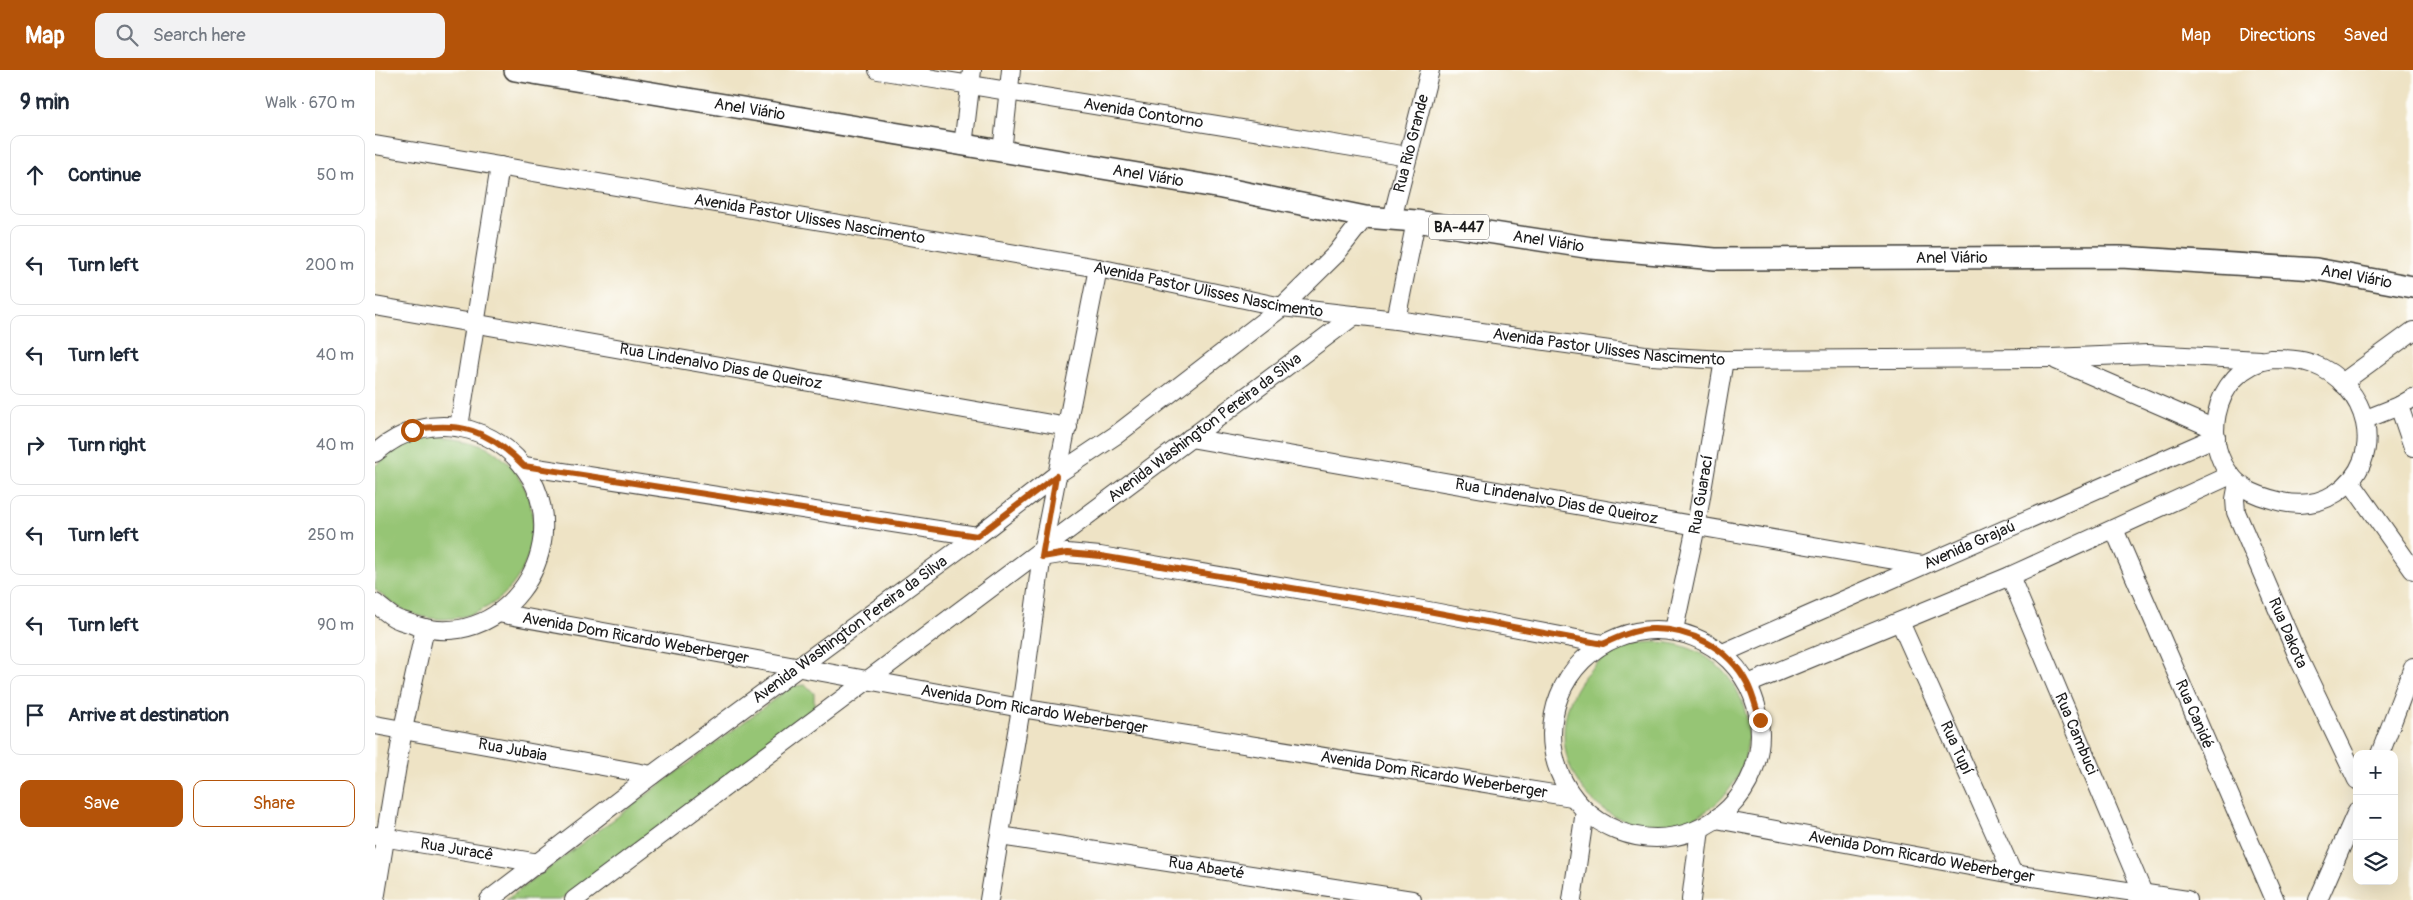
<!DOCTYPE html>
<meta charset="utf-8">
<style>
:root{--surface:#fff;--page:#f2f2f3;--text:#1f2937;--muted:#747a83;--line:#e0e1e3;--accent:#b45309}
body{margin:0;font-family:Pangolin,sans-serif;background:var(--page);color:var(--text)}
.controls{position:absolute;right:15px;bottom:15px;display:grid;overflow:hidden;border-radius:10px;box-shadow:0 5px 20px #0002}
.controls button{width:45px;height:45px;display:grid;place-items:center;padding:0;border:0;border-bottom:1px solid var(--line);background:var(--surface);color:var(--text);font:25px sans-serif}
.stop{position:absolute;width:15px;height:15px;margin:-11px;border:4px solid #b45309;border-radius:50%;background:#fff}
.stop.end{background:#b45309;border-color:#fff;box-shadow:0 1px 5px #0008}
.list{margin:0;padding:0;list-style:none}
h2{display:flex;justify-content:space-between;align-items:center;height:65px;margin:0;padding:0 20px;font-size:21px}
h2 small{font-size:16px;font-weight:400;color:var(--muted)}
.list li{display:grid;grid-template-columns:32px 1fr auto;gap:15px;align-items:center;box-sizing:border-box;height:80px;margin:0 10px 10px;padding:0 10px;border:1px solid var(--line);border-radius:10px}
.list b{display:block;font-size:19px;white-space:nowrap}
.list em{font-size:16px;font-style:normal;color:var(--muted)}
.actions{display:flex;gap:10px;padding:15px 20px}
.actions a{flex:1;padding:11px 0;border:1px solid var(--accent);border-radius:10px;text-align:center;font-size:18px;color:var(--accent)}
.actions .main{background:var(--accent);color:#fff}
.icon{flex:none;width:28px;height:28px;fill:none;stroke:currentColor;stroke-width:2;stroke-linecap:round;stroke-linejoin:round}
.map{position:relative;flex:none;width:2038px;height:830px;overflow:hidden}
header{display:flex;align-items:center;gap:30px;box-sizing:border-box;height:70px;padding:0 25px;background:var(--accent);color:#fff}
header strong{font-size:24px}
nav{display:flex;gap:28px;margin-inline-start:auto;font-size:18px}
.search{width:350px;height:45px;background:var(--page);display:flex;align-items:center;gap:12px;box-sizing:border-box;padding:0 18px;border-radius:10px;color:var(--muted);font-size:19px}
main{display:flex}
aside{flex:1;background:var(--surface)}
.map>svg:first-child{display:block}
.green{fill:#96c574;stroke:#597048}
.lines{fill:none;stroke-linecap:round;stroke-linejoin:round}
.minor-casing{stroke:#3c3a35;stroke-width:20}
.major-casing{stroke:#3c3a35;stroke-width:24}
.minor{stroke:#fff;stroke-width:18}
.major{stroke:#fff;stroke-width:21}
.route{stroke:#b45309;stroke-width:6}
.labels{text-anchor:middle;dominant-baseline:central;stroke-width:4;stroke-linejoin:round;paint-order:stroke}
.shield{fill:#fdfcf7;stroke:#605f5e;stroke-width:1}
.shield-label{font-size:15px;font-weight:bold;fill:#1c1c1c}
.street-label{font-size:16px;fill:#1c1c1c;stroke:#fdfcf7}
</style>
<header>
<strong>Map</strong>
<div class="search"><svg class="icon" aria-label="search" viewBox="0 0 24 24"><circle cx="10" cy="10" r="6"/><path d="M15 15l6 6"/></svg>Search here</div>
<nav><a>Map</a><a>Directions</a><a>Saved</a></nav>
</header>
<main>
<aside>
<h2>9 min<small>Walk · 670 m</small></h2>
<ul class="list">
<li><svg class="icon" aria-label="ahead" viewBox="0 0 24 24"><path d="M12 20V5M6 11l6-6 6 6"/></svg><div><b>Continue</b></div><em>50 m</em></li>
<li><svg class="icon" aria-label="left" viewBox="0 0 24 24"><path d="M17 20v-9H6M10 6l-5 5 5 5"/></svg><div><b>Turn left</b></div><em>200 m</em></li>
<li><svg class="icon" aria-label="left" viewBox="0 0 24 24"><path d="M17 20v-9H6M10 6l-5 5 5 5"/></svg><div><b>Turn left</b></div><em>40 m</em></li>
<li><svg class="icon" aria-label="right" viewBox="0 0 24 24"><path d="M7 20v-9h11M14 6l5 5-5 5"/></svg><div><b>Turn right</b></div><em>40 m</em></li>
<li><svg class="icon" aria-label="left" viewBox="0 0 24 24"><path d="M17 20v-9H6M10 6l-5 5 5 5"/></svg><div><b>Turn left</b></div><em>250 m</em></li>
<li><svg class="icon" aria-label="left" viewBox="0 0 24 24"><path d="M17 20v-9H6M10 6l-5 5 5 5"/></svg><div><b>Turn left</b></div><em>90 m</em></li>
<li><svg class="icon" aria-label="arrive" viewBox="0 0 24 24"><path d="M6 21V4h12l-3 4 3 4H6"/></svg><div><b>Arrive at destination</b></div></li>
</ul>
<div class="actions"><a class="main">Save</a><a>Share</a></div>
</aside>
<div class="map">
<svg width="2038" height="830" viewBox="0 0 2038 830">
<rect width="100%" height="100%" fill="#fdfcf7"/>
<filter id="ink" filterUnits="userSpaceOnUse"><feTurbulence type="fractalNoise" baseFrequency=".02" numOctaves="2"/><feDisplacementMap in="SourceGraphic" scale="10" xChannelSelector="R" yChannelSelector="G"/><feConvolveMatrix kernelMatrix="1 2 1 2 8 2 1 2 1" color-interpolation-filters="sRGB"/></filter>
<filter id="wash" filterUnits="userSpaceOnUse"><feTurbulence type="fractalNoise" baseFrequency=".0096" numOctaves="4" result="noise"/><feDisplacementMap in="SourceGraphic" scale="20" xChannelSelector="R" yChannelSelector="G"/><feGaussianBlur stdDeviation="1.12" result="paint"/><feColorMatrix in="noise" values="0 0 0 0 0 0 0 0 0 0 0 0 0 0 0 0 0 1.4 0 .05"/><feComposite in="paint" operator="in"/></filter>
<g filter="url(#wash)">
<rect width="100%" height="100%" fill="#eee3c5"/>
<g class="green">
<path d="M64,366C81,368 97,369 112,377C191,422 162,544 71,549C43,550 20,538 0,519V396C22,377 36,371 64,366Z"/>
<circle cx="1281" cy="664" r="92"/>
<path d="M431,615L439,623V640L185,830H131L417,616Z"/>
</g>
</g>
<g filter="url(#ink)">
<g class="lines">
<defs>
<g id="minor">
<path id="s1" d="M503,0L1033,86"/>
<path id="s2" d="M0,75L723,198L907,237L1021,250L1277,286L1349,290L1676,288L1773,284L1885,290"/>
<path d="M588,76L597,0"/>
<path d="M627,82L636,0"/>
<path id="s3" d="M1017,149L1055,0"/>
<path id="s4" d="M0,236L693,357"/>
<path d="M1021,250L1041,151"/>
<path d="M1897,289C1911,289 1925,289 1938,294C1993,314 2014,388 1961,423C1944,434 1926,436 1907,432C1895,429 1882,426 1871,419C1819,386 1836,297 1897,289Z"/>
<path d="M1681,290L1840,359"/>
<path d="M1967,313L2038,261"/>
<path d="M2024,336L2038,377"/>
<path d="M1991,349L2024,336L2038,328"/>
<path d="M84,357L125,96"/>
<path id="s5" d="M815,368L1548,495"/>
<path d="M0,383C27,360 60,350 95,360C122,368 142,384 156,408C198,485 125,584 39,555C33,552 24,551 18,547C12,543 6,538 0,533"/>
<path d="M149,396L602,466"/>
<path d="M1975,411L2038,500"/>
<path id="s6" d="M1863,413L1860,429L1861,442L1924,589L1982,710"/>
<path id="s7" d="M1739,459L1900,830"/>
<path d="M667,487L692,483L725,486L1048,540L1228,574"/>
<path id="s8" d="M1635,506L1768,823"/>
<path id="s9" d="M123,543L646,638L1197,727"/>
<path id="s10" d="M1525,552L1638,804"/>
<circle cx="1281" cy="664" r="104"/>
<path id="s11" d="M1299,560L1321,456L1349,290"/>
<path id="s12" d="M1348,583L1841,367"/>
<path d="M1373,614L1635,506L1856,405"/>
<path id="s13" d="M0,655L277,705"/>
<path d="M2005,684L2038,597"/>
<path id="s14" d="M1341,749L1638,804L1812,830"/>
<path id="s15" d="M1,766L164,793"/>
<path id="s16" d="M625,766L1037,830"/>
<path d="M0,830L28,659L50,558"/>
<path id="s17" d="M114,830L277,705L602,466L681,405L741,365L907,237L961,184L990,147"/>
<path id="s18" d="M199,830L980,245"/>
<path d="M614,830L646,638L668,477L723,198"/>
<path d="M1197,830L1210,741"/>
<path d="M1316,830L1325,759"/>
<path d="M1943,830L1982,741"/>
</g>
<g id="major">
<path id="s19" d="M140,0L847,118L990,147L1041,151L1217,178L1340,189L1746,187L1941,199L2038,217"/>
</g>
</defs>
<use href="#minor" class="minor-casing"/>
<use href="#major" class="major-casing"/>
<use href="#minor" class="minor"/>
<use href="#major" class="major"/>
</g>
</g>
<g class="lines" filter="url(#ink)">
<path class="route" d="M37,360C85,351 114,360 149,396L602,466L681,406L667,487L692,483L726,486L1048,540L1228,574C1243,567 1258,560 1276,559C1315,558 1354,578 1372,613C1378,624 1381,638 1385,650"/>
</g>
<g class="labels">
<rect class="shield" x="1054" y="144.5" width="60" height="25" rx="4"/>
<g class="shield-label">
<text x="1084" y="157">BA-447</text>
</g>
<g class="street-label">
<text stroke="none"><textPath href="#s19" startOffset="238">Anel Viário</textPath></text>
<text stroke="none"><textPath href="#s1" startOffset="269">Avenida Contorno</textPath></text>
<text stroke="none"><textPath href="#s3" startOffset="78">Rua Rio Grande</textPath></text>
<text stroke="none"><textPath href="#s19" startOffset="642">Anel Viário</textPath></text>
<text stroke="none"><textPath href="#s2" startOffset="441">Avenida Pastor Ulisses Nascimento</textPath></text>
<text stroke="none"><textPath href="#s19" startOffset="1048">Anel Viário</textPath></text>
<text stroke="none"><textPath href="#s19" startOffset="1452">Anel Viário</textPath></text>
<text stroke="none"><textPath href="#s19" startOffset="1858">Anel Viário</textPath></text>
<text stroke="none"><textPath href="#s2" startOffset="846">Avenida Pastor Ulisses Nascimento</textPath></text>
<text stroke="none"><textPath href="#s2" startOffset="1251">Avenida Pastor Ulisses Nascimento</textPath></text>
<text stroke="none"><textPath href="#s4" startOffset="351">Rua Lindenalvo Dias de Queiroz</textPath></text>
<text stroke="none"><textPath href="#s18" startOffset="788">Avenida Washington Pereira da Silva</textPath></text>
<text stroke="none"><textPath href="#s11" startOffset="138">Rua Guarací</textPath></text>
<text stroke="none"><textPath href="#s5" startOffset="372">Rua Lindenalvo Dias de Queiroz</textPath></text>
<text stroke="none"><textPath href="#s12" startOffset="269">Avenida Grajaú</textPath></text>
<text stroke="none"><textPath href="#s17" startOffset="451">Avenida Washington Pereira da Silva</textPath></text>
<text stroke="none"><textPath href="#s6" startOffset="161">Rua Dakota</textPath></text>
<text stroke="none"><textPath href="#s9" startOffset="140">Avenida Dom Ricardo Weberberger</textPath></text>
<text stroke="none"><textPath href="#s9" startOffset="545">Avenida Dom Ricardo Weberberger</textPath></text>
<text stroke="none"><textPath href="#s7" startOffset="202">Rua Canidé</textPath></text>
<text stroke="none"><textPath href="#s8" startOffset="171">Rua Cambuci</textPath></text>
<text stroke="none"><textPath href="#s10" startOffset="138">Rua Tupí</textPath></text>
<text stroke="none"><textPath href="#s13" startOffset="140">Rua Jubaia</textPath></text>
<text stroke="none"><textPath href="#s9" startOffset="950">Avenida Dom Ricardo Weberberger</textPath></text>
<text stroke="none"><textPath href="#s15" startOffset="82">Rua Juracê</textPath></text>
<text stroke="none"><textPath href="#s14" startOffset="209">Avenida Dom Ricardo Weberberger</textPath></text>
<text stroke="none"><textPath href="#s16" startOffset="209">Rua Abaeté</textPath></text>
</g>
</g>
</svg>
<div class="controls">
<button>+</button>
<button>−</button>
<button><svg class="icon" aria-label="layers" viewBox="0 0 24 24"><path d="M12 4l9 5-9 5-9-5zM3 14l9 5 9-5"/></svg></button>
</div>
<div class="stop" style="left:37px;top:360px"></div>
<div class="stop end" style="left:1385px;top:650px"></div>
</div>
</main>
